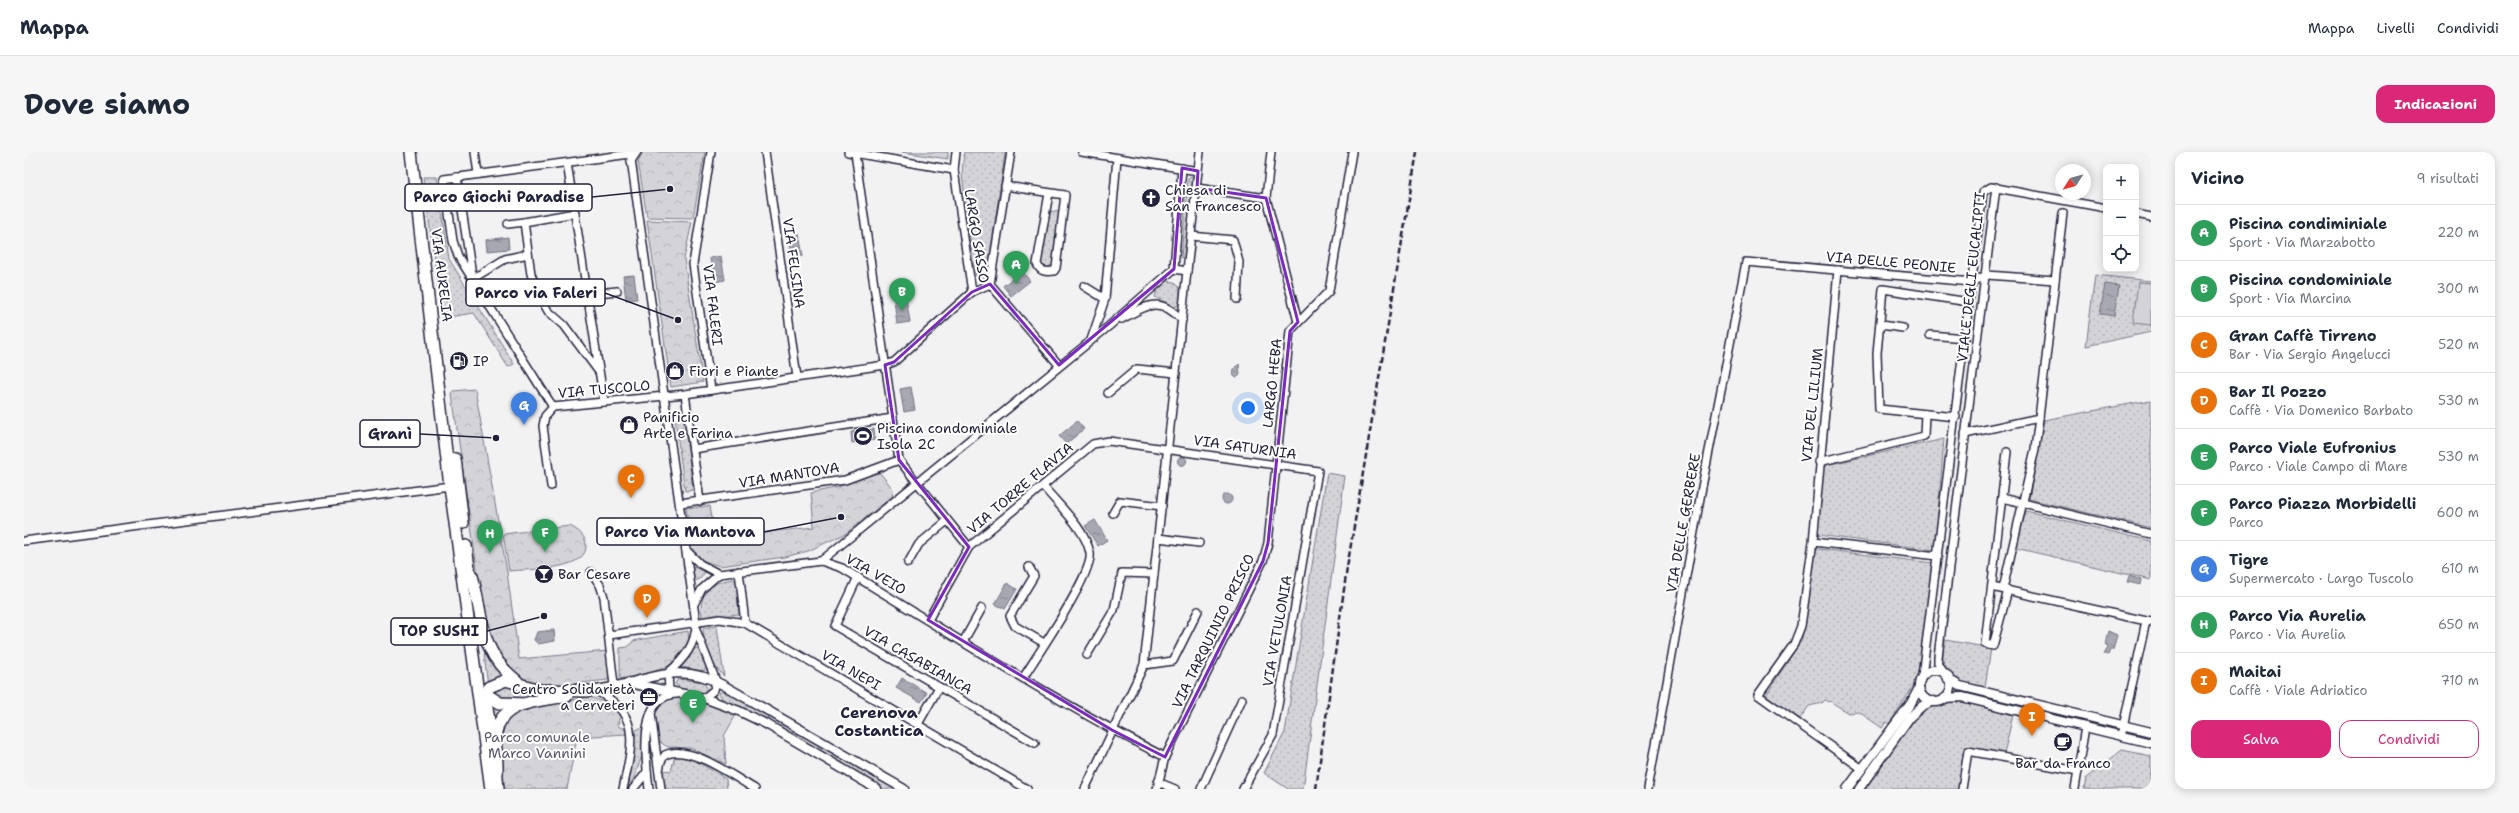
<!DOCTYPE html>
<html lang="it">
<meta charset="utf-8">
<style>
:root{--surface:#fff;--page:#f6f6f7;--text:#1f2937;--muted:#747a83;--line:#e0e1e3;--accent:#db2777}
body{margin:0;font-family:"Shantell Sans",sans-serif;background:var(--page);color:var(--text)}
.controls{position:absolute;right:12px;top:12px;display:grid;overflow:hidden;border-radius:8px;box-shadow:0 2px 10px #0003}
.controls button{width:36px;height:36px;display:grid;place-items:center;padding:0;border:0;border-bottom:1px solid var(--line);background:var(--surface);color:var(--text);font:20px sans-serif}
.compass{position:absolute;left:2031px;top:12px;width:36px;height:36px;border-radius:50%;background:var(--surface);box-shadow:0 2px 10px #0003;rotate:234deg}
.you{position:absolute;left:1224px;top:256px;width:14px;height:14px;margin:-10px;border:3px solid #fff;border-radius:50%;background:#1a73e8;box-shadow:0 0 0 6px #1a73e833}
.badge{display:grid;place-items:center;width:26px;height:26px;border-radius:50%;background:var(--accent);color:#fff;font-size:13px;font-weight:700}
.pin{position:absolute;translate:-50% -33px;filter:drop-shadow(0 1px 2px #0008)}
.pin::after{content:'';position:absolute;top:21px;width:14px;height:12px;background:inherit;clip-path:polygon(0 0,100% 0,50% 100%)}
.list{margin:0;padding:0;list-style:none}
h2{display:flex;justify-content:space-between;align-items:center;height:52px;margin:0;padding:0 16px;font-size:17px}
h2 small{font-size:13px;font-weight:400;color:var(--muted)}
.list li{display:grid;grid-template-columns:26px 1fr auto;gap:12px;align-items:center;box-sizing:border-box;height:56px;padding:0 16px;border-top:1px solid var(--line)}
.list b{display:block;font-size:15px;white-space:nowrap}
.list p{margin:0;font-size:13px;white-space:nowrap;color:var(--muted)}
.list em{font-size:13px;font-style:normal;color:var(--muted)}
.actions{display:flex;gap:8px;padding:12px 16px}
.actions a{flex:1;padding:9px 0;border:1px solid var(--accent);border-radius:12px;text-align:center;font-size:14px;color:var(--accent)}
.actions .main{background:var(--accent);color:#fff}
.icon{flex:none;width:22px;height:22px;fill:none;stroke:currentColor;stroke-width:2;stroke-linecap:round;stroke-linejoin:round}
.map{position:relative;flex:none;width:2127px;height:637px;overflow:hidden;border-radius:12px}
header{display:flex;align-items:center;gap:24px;box-sizing:border-box;height:56px;padding:0 20px;background:var(--surface);border-bottom:1px solid var(--line)}
header strong{font-size:19px}
nav{display:flex;gap:22px;margin-inline-start:auto;font-size:14px}
.intro{display:flex;align-items:center;justify-content:space-between;box-sizing:border-box;height:96px;padding:0 24px}
h1{margin:0;font-size:28px}
.button{padding:10px 18px;border-radius:12px;background:var(--accent);color:#fff;font-size:14px;font-weight:700}
main{display:flex;gap:24px;padding:0 24px}
aside{flex:1;background:var(--surface);border-radius:12px;box-shadow:0 2px 10px #0003}
.map>svg:first-child{display:block}
.grass{fill:url(#grass-dots);stroke:#7a7a8a}
.park{fill:url(#park-crowns);stroke:#7a7a8a}
.pitch{fill:#d3d3d8;stroke:#7a7a8a}
.water{fill:url(#water-ripples);stroke:#727282}
.lines{fill:none;stroke-linecap:round;stroke-linejoin:round}
.minor-casing{stroke:#22223b;stroke-width:10}
.tertiary-casing{stroke:#22223b;stroke-width:11}
.primary-casing{stroke:#22223b;stroke-width:14}
.minor{stroke:#fff;stroke-width:7}
.tertiary{stroke:#fff;stroke-width:8}
.primary{stroke:#fff;stroke-width:11}
.rail{stroke:#22223b;stroke-width:2.5;stroke-dasharray:6 3;stroke-linecap:butt}
.marked{fill:none;stroke:#7b2cbf;stroke-width:3;stroke-linejoin:round}
.labels{text-anchor:middle;dominant-baseline:central;stroke-width:4;stroke-linejoin:round;paint-order:stroke}
.poi-label{font-size:14px;fill:#22223b;stroke:#fff;text-anchor:start}
.street-label{font-size:14px;fill:#22223b;stroke:#fff}
.park-label{font-size:14px;fill:#57576a;stroke:#fff}
.quarter-label{font-size:16px;font-weight:bold;fill:#22223b;stroke:#fff}
.leader{fill:none;stroke:#22223b;stroke-width:1.5}
.callout-dot{fill:#22223b;stroke:#fff;stroke-width:1.5}
.callout{fill:#fff;stroke:#22223b;stroke-width:1.5}
.callout-label{font-size:15px;text-anchor:middle;font-weight:bold;fill:#22223b}
</style>
<header>
<strong>Mappa</strong>
<nav><a>Mappa</a><a>Livelli</a><a>Condividi</a></nav>
</header>
<div class="intro"><h1>Dove siamo</h1><a class="button">Indicazioni</a></div>
<main>
<div class="map">
<svg width="2127" height="637" viewBox="0 0 2127 637">
<defs>
<pattern id="grass-dots" width="8" height="8" patternUnits="userSpaceOnUse"><rect width="8" height="8" fill="#d3d3d8"/><path d="M2 2h.1M6 6h.1" fill="none" stroke="#b5b5ba" stroke-width="1.8" stroke-linecap="round"/></pattern>
<pattern id="park-crowns" width="20" height="18" patternUnits="userSpaceOnUse"><rect width="20" height="18" fill="#d3d3d8"/><path d="M2 6a3 3 0 1 1 6 0M12 15a3 3 0 1 1 6 0" fill="none" stroke="#b5b5ba"/></pattern>
<pattern id="water-ripples" width="26" height="14" patternUnits="userSpaceOnUse"><rect width="26" height="14" fill="#a8a8b2"/><path d="M2 4q2-2 4 0t4 0M15 11q2-2 4 0t4 0" fill="none" stroke="#888892"/></pattern>
</defs>
<rect width="100%" height="100%" fill="#f2f2f3"/>
<filter id="ink" filterUnits="userSpaceOnUse"><feTurbulence type="fractalNoise" baseFrequency=".025" numOctaves="2"/><feDisplacementMap in="SourceGraphic" scale="8" xChannelSelector="R" yChannelSelector="G"/><feConvolveMatrix kernelMatrix="1 2 1 2 8 2 1 2 1" color-interpolation-filters="sRGB"/></filter>
<g filter="url(#ink)">
<g class="grass">
<path d="M940,0H981V2L963,124L957,128L952,124L949,112L938,22Z"/>
<path d="M399,25H413L425,107L490,212L484,215L450,161L418,166Z"/>
<path d="M1167,25L1169,26L1160,105L1157,106L1164,27Z"/>
<path d="M1026,59L1035,60L1029,112L1023,116L1016,111Z"/>
<path d="M2071,123L2127,129V180L2062,194Z"/>
<path d="M1144,129L1150,130L1156,136V149L1153,154L1150,155L1131,145L1132,140Z"/>
<path d="M2127,248V376L2005,347L2020,268Z"/>
<path d="M659,258L669,338L661,339L650,260Z"/>
<path d="M1920,287L1911,398L1793,383L1798,314Z"/>
<path d="M1303,321L1321,324L1279,637H1264L1240,621L1261,580Z"/>
<path d="M2002,359L2127,389V428L1992,396Z"/>
<path d="M1795,397L1909,411L1896,514L1890,533L1865,572L1862,570L1858,576L1835,560L1824,561L1806,549L1804,550L1801,548L1798,551L1785,554L1776,567L1742,543L1778,487L1792,399Z"/>
<path d="M669,415L682,419L676,427L670,429Z"/>
<path d="M712,427L715,462L678,466C673,441 688,428 712,427Z"/>
<path d="M693,474V475L700,524C688,515 679,491 679,476Z"/>
<path d="M1921,488L1967,496L1961,535C1929,530 1913,524 1921,488Z"/>
<path d="M674,496L682,515L680,519L656,515L665,506L670,497Z"/>
<path d="M463,501L480,523L464,533L460,502Z"/>
<path d="M654,527L680,530L684,538L677,542L658,537L651,532Z"/>
<path d="M479,531L512,543L511,544L482,550L466,539Z"/>
<path d="M701,537L874,637H859L770,584L699,548L695,541Z"/>
<path d="M1932,539L2092,576L2091,579L1932,541Z"/>
<path d="M1934,549L1989,563L1980,602L1941,596L1934,637H1841L1890,567L1912,552Z"/>
<path d="M466,550L485,555L470,578Z"/>
<path d="M616,576C629,587 610,624 605,637H603L612,578Z"/>
<path d="M2098,598L2127,604V637H2060L2062,626Z"/>
<path d="M651,604L669,607L702,627L703,637H640L639,618L647,619Z"/>
</g>
<g class="park">
<path d="M619,0H681L669,66L623,65L614,9Z"/>
<path d="M878,0H924V7Z"/>
<path d="M623,68L668,70L660,107L679,230L647,235Z"/>
<path d="M451,237L483,420L495,507L584,499L587,519L584,528L521,535L499,527L475,506L460,465L428,242L429,239Z"/>
<path d="M851,321H856L869,337L868,345L821,382L784,399L761,405L696,414L680,409L669,398L662,356L686,354L691,386L790,375L787,341L814,335Z"/>
<path d="M546,374C555,379 562,383 562,395C561,419 503,417 485,419L479,382Z"/>
<path d="M664,479C671,516 621,522 596,527V496L604,495L609,489Z"/>
<path d="M655,544L713,561L700,584L702,612L666,596L644,595L634,589C629,577 627,556 640,548C643,545 651,545 655,544Z"/>
<path d="M566,545L583,551L598,563L595,567L594,574L604,579L603,582L553,585L543,637H480L474,593L475,577L492,557Z"/>
</g>
<path class="pitch" d="M2114,130L2127,131V173L2109,171Z"/>
<g class="water">
<path d="M775,82L779,104L768,105L765,83Z"/>
<path d="M484,85L485,97L463,99L462,88Z"/>
<path d="M697,104L701,128L690,130L686,106Z"/>
<path d="M998,119L1006,129L987,144L979,134Z"/>
<path d="M610,123L613,147L602,148L599,124Z"/>
<path d="M2081,132L2095,134L2090,164L2076,162Z"/>
<path d="M882,146L886,170L873,172L870,148Z"/>
<path d="M1215,212L1216,223L1212,226L1209,223L1210,217Z"/>
<path d="M887,235L891,258L880,260L876,237Z"/>
<path d="M1053,269L1060,277L1042,292L1035,284Z"/>
<path d="M850,277L851,288L828,291L827,280Z"/>
<circle cx="1158" cy="309" r="4.5"/>
<circle cx="1203" cy="347" r="5"/>
<path d="M1071,368L1083,388L1074,394L1061,374Z"/>
<path d="M2105,424L2118,428L2117,433L2103,430Z"/>
<path d="M983,431L993,437L981,457L971,452Z"/>
<path d="M530,478L531,489L514,492L510,488L513,480Z"/>
<path d="M2084,479L2093,483L2089,498H2086L2084,503L2080,502L2084,496L2081,493Z"/>
<path d="M878,526L903,541L897,550L872,536Z"/>
</g>
<g class="lines">
<defs>
<g id="minor">
<path d="M451,0L454,22"/>
<path d="M606,0L672,471C672,493 660,507 644,521L645,538"/>
<path d="M687,0L669,112L687,238"/>
<path d="M741,0L773,225"/>
<path d="M824,0L930,18"/>
<path d="M932,0L930,18L948,140L966,132L987,0"/>
<path d="M1058,0L1174,19"/>
<path d="M1247,0L1242,46L1274,170"/>
<path d="M831,1L875,308L945,395"/>
<path d="M606,2L420,27L429,89L434,104L529,255L661,242L861,213L870,210L948,140"/>
<path d="M607,9L613,0"/>
<path d="M543,11L580,250"/>
<path d="M433,25L448,123"/>
<path d="M981,34L1041,43L1032,116L1030,119C1022,120 1016,120 1013,112L1025,41"/>
<path d="M1173,36L1242,46"/>
<path d="M551,61L500,70L507,122L515,143L524,159L540,173L575,220"/>
<path d="M2112,62L2127,65"/>
<path d="M484,72L500,70"/>
<path d="M1167,84L1209,88L1215,110L1213,147"/>
<path d="M1150,117L1158,16"/>
<path d="M1814,118L1789,390L1777,474L1770,492L1734,543L1837,616"/>
<path d="M448,127L481,107L504,102"/>
<path d="M966,132L1035,213"/>
<path d="M1060,134L1081,147"/>
<path d="M564,142L593,139"/>
<path d="M1098,167C1123,153 1135,144 1158,168"/>
<path d="M1856,173L1879,176"/>
<path d="M1906,183L1941,186"/>
<path d="M1067,188L1081,147L1093,6"/>
<path d="M1084,241L1113,217L1152,221"/>
<path d="M661,242L676,349"/>
<path d="M1932,265L1855,257L1853,201L1859,137L1945,150"/>
<path d="M1941,282L2015,266L2039,61"/>
<path d="M669,297L869,266"/>
<path d="M1983,300L1961,492L1969,494L1984,438"/>
<path d="M1795,310L1900,284L1901,262"/>
<path d="M527,334L519,274L521,264L529,255"/>
<path d="M1978,346L2127,382"/>
<path d="M656,351L821,328L875,308"/>
<path d="M1089,361L1096,349L1138,354"/>
<path d="M1134,386L1175,391"/>
<path d="M0,389L426,334"/>
<path d="M1789,390L1914,404"/>
<path d="M662,398L676,412L695,422"/>
<path d="M797,409L1085,174L1150,117L1163,119"/>
<path d="M884,411L895,392L923,369"/>
<path d="M1005,415L1010,424L986,464L991,474L1020,491"/>
<path d="M715,419L721,471"/>
<path d="M567,420L576,433L580,445L590,533"/>
<path d="M834,425L811,474L1011,591"/>
<path d="M1968,435L2127,470"/>
<path d="M1979,437L2011,297L2015,266"/>
<path d="M670,452L678,437L695,422L797,409L818,416C925,481 1030,549 1141,605"/>
<path d="M904,468L945,395L1069,292L1085,289L1294,319L1249,583L1219,637"/>
<path d="M672,478L692,529L690,538L680,546"/>
<path d="M585,483L696,467L721,471L1003,637"/>
<path d="M939,490L958,456"/>
<path d="M1063,503L1090,458L1098,421L1130,422"/>
<path d="M1120,513L1149,509L1174,459"/>
<path d="M1921,523L1914,511V505L1972,35"/>
<path d="M1898,524L1959,40L1967,35L2082,56"/>
<path d="M999,526C1012,505 1070,421 1066,401C1061,376 1034,353 1019,334"/>
<path d="M570,538C619,561 608,593 599,637"/>
<path d="M627,561L637,637"/>
<path d="M894,572L915,535"/>
<path d="M2097,584L2122,469"/>
<path d="M635,618L637,609L641,603C665,591 710,625 731,637"/>
<path d="M1134,630L1151,637"/>
<path d="M609,637L623,620"/>
<path d="M625,637C622,610 612,543 653,542"/>
<path d="M1061,637L1120,513L1176,0"/>
<path d="M1133,637L1141,605L1239,409L1244,391L1266,179L1305,139L1328,0"/>
<path d="M1177,637L1218,547"/>
<path d="M1624,637L1678,335L1722,110L1948,130L1963,123L2031,128"/>
<path d="M1938,637L1944,599L2054,619"/>
<path d="M2051,637L2061,575"/>
</g>
<g id="tertiary">
<circle cx="1911" cy="534" r="16"/>
<path d="M1924,527L1936,534L2127,580"/>
<path d="M610,532L680,546L715,559L744,573L853,637"/>
<path d="M565,539C617,534 649,505 701,534L880,637"/>
<path d="M1921,546L1938,545L2127,591"/>
<path d="M1823,637L1887,551L1895,536"/>
<path d="M1835,637L1886,565L1898,554L1909,549"/>
</g>
<g id="primary">
<path d="M387,0L426,334L467,637"/>
<path d="M431,307L439,371"/>
<path d="M442,394L447,431"/>
<path d="M448,424C460,466 454,499 493,529"/>
<path d="M460,541L476,551L500,552"/>
<path d="M461,543L468,589"/>
<path d="M459,547L465,535L482,528L515,538L565,539"/>
<path d="M472,614L474,637"/>
<path d="M473,621C474,608 470,594 472,581C477,548 517,549 543,544"/>
</g>
</defs>
<use href="#minor" class="minor-casing"/>
<use href="#tertiary" class="tertiary-casing"/>
<use href="#primary" class="primary-casing"/>
<use href="#minor" class="minor"/>
<use href="#tertiary" class="tertiary"/>
<use href="#primary" class="primary"/>
<path class="rail" d="M1292,637L1323,416L1393,0"/>
</g>
</g>
<path class="marked" d="M1158,16L1174,19L1173,36L1242,46L1274,170L1266,179L1244,391L1239,409L1141,605L1088,578L904,468L945,395L875,308L861,213L870,210L948,140L966,132L1035,213L1150,117Z"/>
<defs>
<symbol id="church-disc" viewBox="-11 -11 22 22"><circle r="9.5" fill="#22223b" stroke="#fff"/><path d="M-1.2-6h2.4v3.5h3.3v2.4h-3.3V6h-2.4V-.1h-3.3v-2.4h3.3Z" fill="#fff"/></symbol>
<symbol id="fuel-disc" viewBox="-11 -11 22 22"><circle r="9.5" fill="#22223b" stroke="#fff"/><path d="M-5.5-6h7V0h2V4h1.3V-2.5L3-4.5l.8-.8L6-3V5H2.5V1h-1V6h-7ZM-4.2-4.7v3.2H.2V-4.7Z" fill="#fff"/></symbol>
<symbol id="shop-disc" viewBox="-11 -11 22 22"><circle r="9.5" fill="#22223b" stroke="#fff"/><path d="M-5-2.5h2.3a2.7 3.5 0 0 1 5.4 0H5L5.5 6h-11ZM-1.5-2.5h3a1.5 2.3 0 0 0-3 0Z" fill="#fff"/></symbol>
<symbol id="stadium-disc" viewBox="-11 -11 22 22"><circle r="9.5" fill="#22223b" stroke="#fff"/><path d="M0-5a6.5 5 0 1 0 0 10a6.5 5 0 1 0 0-10ZM-3.5-1.8h7v3.6h-7Z" fill="#fff"/></symbol>
<symbol id="bar-disc" viewBox="-11 -11 22 22"><circle r="9.5" fill="#22223b" stroke="#fff"/><path d="M-6-5H6L.8 .8V4.5H3.5V6h-7V4.5H-.8V.8Z" fill="#fff"/></symbol>
<symbol id="office-disc" viewBox="-11 -11 22 22"><circle r="9.5" fill="#22223b" stroke="#fff"/><path d="M-6-3h4V-5.5h4V-3h4V5H-6ZM-1-4.5V-3h2v-1.5ZM-6 0V1H6V0Z" fill="#fff"/></symbol>
<symbol id="cafe-disc" viewBox="-11 -11 22 22"><circle r="9.5" fill="#22223b" stroke="#fff"/><path d="M-5.5-4.5H6V0H3Q3 3.5 0 3.5H-2.5Q-5.5 3.5-5.5 0ZM3-3.2v2h1.7v-2ZM-6 4.5H4V6H-6Z" fill="#fff"/></symbol>
</defs>
<g fill-rule="evenodd">
<use href="#church-disc" x="1116" y="35" width="22" height="22"/>
<use href="#fuel-disc" x="424" y="198" width="22" height="22"/>
<use href="#shop-disc" x="640" y="208" width="22" height="22"/>
<use href="#shop-disc" x="594" y="262" width="22" height="22"/>
<use href="#stadium-disc" x="828" y="273" width="22" height="22"/>
<use href="#bar-disc" x="509" y="411" width="22" height="22"/>
<use href="#office-disc" x="614" y="534" width="22" height="22"/>
<use href="#cafe-disc" x="2028" y="579" width="22" height="22"/>
</g>
<g class="labels">
<g class="poi-label">
<text x="1141" y="38">Chiesa di<tspan x="1141" dy="16">San Francesco</tspan></text>
<text x="449" y="209">IP</text>
<text x="665" y="219">Fiori e Piante</text>
<text x="619" y="265">Panificio<tspan x="619" dy="16">Arte e Farina</tspan></text>
<text x="853" y="276">Piscina condominiale<tspan x="853" dy="16">Isola 2C</tspan></text>
<text x="534" y="422">Bar Cesare</text>
<text x="611" y="537" text-anchor="end">Centro Solidarietà<tspan x="611" dy="16">a Cerveteri</tspan></text>
<text x="2039" y="611" text-anchor="middle">Bar da Franco</text>
</g>
<g class="street-label">
<text transform="translate(953 84) rotate(81)">LARGO SASSO</text>
<text transform="translate(1867 110) rotate(5)">VIA DELLE PEONIE</text>
<text transform="translate(770 111) rotate(82)">VIA FELSINA</text>
<text transform="translate(418 123) rotate(83)">VIA AURELIA</text>
<text transform="translate(1947 125) rotate(-84)">VIALE DEGLI EUCALIPTI</text>
<text transform="translate(689 153) rotate(83)">VIA FALERI</text>
<text transform="translate(1248 231) rotate(-84)">LARGO HEBA</text>
<text transform="translate(580 237) rotate(-5)">VIA TUSCOLO</text>
<text transform="translate(1788 253) rotate(-84)">VIA DEL LILIUM</text>
<text transform="translate(1221 295) rotate(8)">VIA SATURNIA</text>
<text transform="translate(765 323) rotate(-9)">VIA MANTOVA</text>
<text transform="translate(996 336) rotate(-40)">VIA TORRE FLAVIA</text>
<text transform="translate(1659 371) rotate(-80)">VIA DELLE GERBERE</text>
<text transform="translate(852 422) rotate(30)">VIA VEIO</text>
<text transform="translate(1189 479) rotate(-64)">VIA TARQUINIO PRISCO</text>
<text transform="translate(1253 479) rotate(-80)">VIA VETULONIA</text>
<text transform="translate(894 508) rotate(30)">VIA CASABIANCA</text>
<text transform="translate(827 518) rotate(30)">VIA NEPI</text>
</g>
<g class="park-label">
<text x="513" y="585">Parco comunale<tspan x="513" dy="16">Marco Vannini</tspan></text>
</g>
<g class="quarter-label">
<text x="855" y="560">Cerenova<tspan x="855" dy="18">Costantica</tspan></text>
</g>
</g>
<path class="leader" d="M646 37L568 45M654 168L581 141M472 286L396 282M817 365L740 380M520 464L463 479"/>
<g class="callout-dot">
<circle cx="646" cy="37" r="4"/>
<circle cx="654" cy="168" r="4"/>
<circle cx="472" cy="286" r="4"/>
<circle cx="817" cy="365" r="4"/>
<circle cx="520" cy="464" r="4"/>
</g>
<g class="callout">
<rect x="381" y="32" width="187" height="27" rx="4"/>
<rect x="442" y="127" width="139" height="27" rx="4"/>
<rect x="336" y="268" width="60" height="27" rx="4"/>
<rect x="573" y="366" width="167" height="27" rx="4"/>
<rect x="367" y="466" width="96" height="27" rx="4"/>
</g>
<g class="callout-label">
<text x="475" y="50">Parco Giochi Paradise</text>
<text x="512" y="146">Parco via Faleri</text>
<text x="366" y="287">Granì</text>
<text x="656" y="385">Parco Via Mantova</text>
<text x="415" y="484">TOP SUSHI</text>
</g>
</svg>
<div class="controls">
<button>+</button>
<button>−</button>
<button><svg class="icon" aria-label="locate" viewBox="0 0 24 24"><circle cx="12" cy="12" r="6"/><path d="M12 2v4M12 18v4M2 12h4M18 12h4"/></svg></button>
</div>
<svg class="compass" viewBox="-18 -18 36 36"><path d="M0-13l5 13h-10z" fill="#e53935"/><path d="M0 13l5-13h-10z" fill="#747a83"/></svg>
<div class="you"></div>
<div class="pin badge" style="left:992px;top:132px;background:#2e9e5b">A</div>
<div class="pin badge" style="left:878px;top:159px;background:#2e9e5b">B</div>
<div class="pin badge" style="left:607px;top:346px;background:#e8710a">C</div>
<div class="pin badge" style="left:623px;top:466px;background:#e8710a">D</div>
<div class="pin badge" style="left:669px;top:571px;background:#2e9e5b">E</div>
<div class="pin badge" style="left:521px;top:400px;background:#2e9e5b">F</div>
<div class="pin badge" style="left:500px;top:273px;background:#3f7fe0">G</div>
<div class="pin badge" style="left:466px;top:401px;background:#2e9e5b">H</div>
<div class="pin badge" style="left:2008px;top:584px;background:#e8710a">I</div>
</div>
<aside>
<h2>Vicino<small>9 risultati</small></h2>
<ul class="list">
<li><span class="badge" style="background:#2e9e5b">A</span><div><b>Piscina condiminiale</b><p>Sport · Via Marzabotto</p></div><em>220 m</em></li>
<li><span class="badge" style="background:#2e9e5b">B</span><div><b>Piscina condominiale</b><p>Sport · Via Marcina</p></div><em>300 m</em></li>
<li><span class="badge" style="background:#e8710a">C</span><div><b>Gran Caffè Tirreno</b><p>Bar · Via Sergio Angelucci</p></div><em>520 m</em></li>
<li><span class="badge" style="background:#e8710a">D</span><div><b>Bar Il Pozzo</b><p>Caffè · Via Domenico Barbato</p></div><em>530 m</em></li>
<li><span class="badge" style="background:#2e9e5b">E</span><div><b>Parco Viale Eufronius</b><p>Parco · Viale Campo di Mare</p></div><em>530 m</em></li>
<li><span class="badge" style="background:#2e9e5b">F</span><div><b>Parco Piazza Morbidelli</b><p>Parco</p></div><em>600 m</em></li>
<li><span class="badge" style="background:#3f7fe0">G</span><div><b>Tigre</b><p>Supermercato · Largo Tuscolo</p></div><em>610 m</em></li>
<li><span class="badge" style="background:#2e9e5b">H</span><div><b>Parco Via Aurelia</b><p>Parco · Via Aurelia</p></div><em>650 m</em></li>
<li><span class="badge" style="background:#e8710a">I</span><div><b>Maitai</b><p>Caffè · Viale Adriatico</p></div><em>710 m</em></li>
</ul>
<div class="actions"><a class="main">Salva</a><a>Condividi</a></div>
</aside>
</main>
